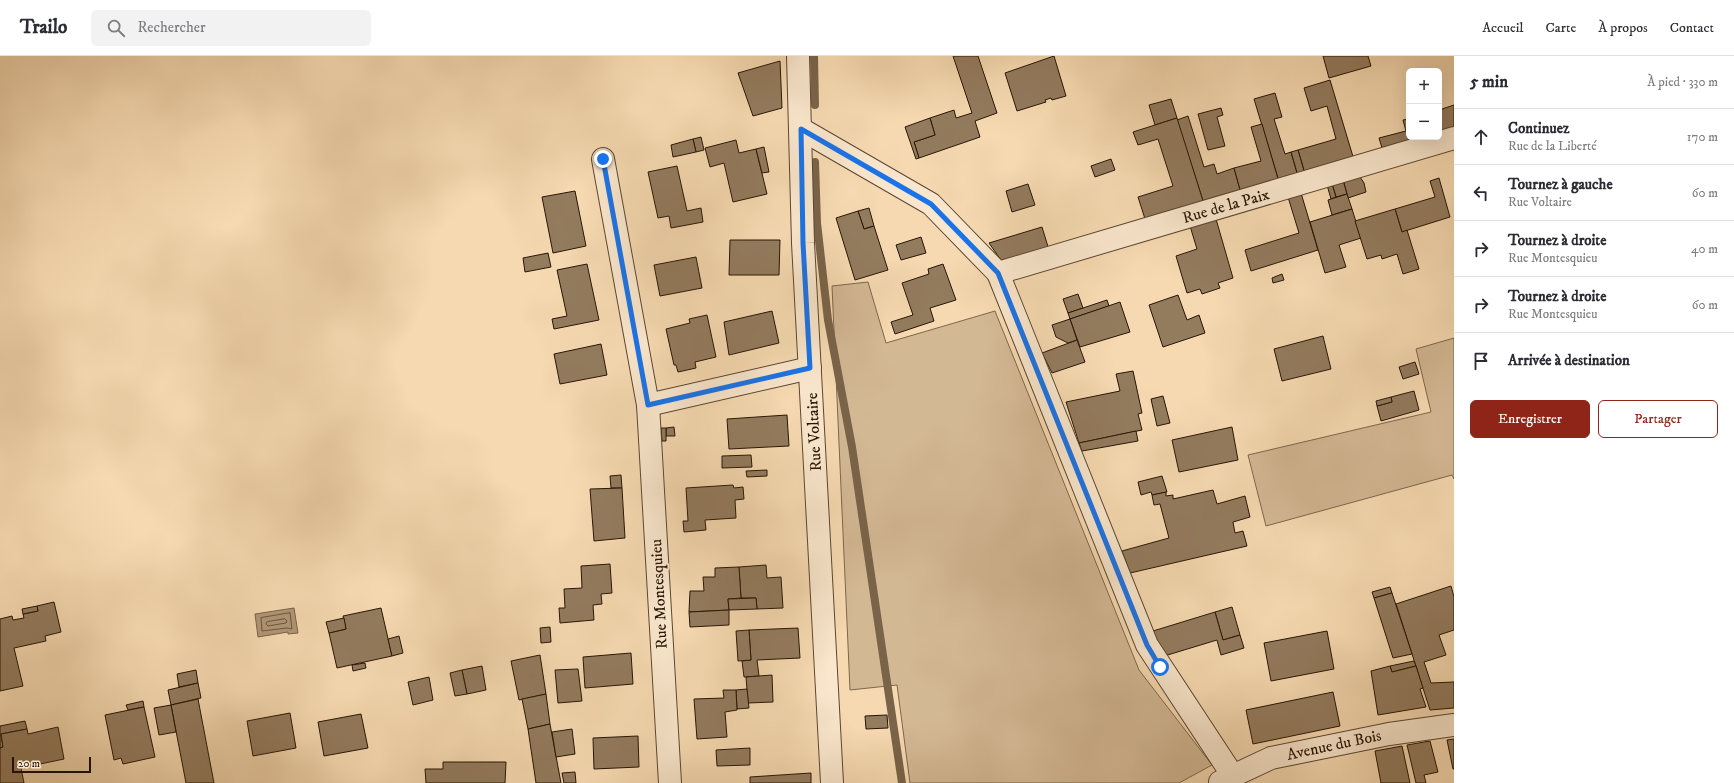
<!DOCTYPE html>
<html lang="fr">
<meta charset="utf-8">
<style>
:root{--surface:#fff;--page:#f2f2f3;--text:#2b2b33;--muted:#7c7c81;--line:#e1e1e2;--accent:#8f2418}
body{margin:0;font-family:"IM FELL DW Pica",serif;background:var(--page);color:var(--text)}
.controls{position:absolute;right:12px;top:12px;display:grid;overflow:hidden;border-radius:6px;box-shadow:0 4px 16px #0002}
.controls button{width:36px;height:36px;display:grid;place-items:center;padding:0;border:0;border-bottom:1px solid var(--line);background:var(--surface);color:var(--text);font:20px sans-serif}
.scale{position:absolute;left:12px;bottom:10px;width:79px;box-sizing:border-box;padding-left:4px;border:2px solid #271605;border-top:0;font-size:11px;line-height:14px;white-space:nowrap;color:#271605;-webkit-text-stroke:3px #f9e6cc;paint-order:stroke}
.stop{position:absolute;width:12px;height:12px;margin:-9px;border:3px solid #1a73e8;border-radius:50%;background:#fff}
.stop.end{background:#1a73e8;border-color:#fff;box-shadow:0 1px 4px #0008}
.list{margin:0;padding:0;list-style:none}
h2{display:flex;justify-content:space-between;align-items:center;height:52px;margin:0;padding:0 16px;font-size:17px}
h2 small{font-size:13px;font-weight:400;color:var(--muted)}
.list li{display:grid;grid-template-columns:26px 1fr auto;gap:12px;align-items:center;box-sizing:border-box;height:56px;padding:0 16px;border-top:1px solid var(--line)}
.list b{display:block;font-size:15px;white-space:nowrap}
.list p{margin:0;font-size:13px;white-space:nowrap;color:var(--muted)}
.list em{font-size:13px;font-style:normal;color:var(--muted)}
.actions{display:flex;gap:8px;padding:12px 16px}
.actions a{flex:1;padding:9px 0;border:1px solid var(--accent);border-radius:6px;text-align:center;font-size:14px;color:var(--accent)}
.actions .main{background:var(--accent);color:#fff}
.icon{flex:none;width:22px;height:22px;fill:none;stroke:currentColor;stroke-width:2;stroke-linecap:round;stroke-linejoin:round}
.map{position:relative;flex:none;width:1454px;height:727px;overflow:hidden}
header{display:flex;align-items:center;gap:24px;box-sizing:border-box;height:56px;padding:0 20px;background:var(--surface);border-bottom:1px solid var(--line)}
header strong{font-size:19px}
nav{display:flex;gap:22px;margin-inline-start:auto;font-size:14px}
.search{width:280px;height:36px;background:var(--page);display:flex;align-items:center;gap:10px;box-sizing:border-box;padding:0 14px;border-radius:6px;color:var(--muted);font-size:15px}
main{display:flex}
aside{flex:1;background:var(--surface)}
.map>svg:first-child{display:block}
.green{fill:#d3b894;stroke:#7d674c}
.water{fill:#b09777;stroke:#796349}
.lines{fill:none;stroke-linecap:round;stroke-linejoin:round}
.shore{stroke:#6c563e;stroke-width:1}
.stream{stroke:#796349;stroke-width:8}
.building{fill:#937b5e;stroke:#271605}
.minor-casing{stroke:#5b4730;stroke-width:24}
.minor{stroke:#f9e6cc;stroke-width:22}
.route{stroke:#1a73e8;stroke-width:5}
.labels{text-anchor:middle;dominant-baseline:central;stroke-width:4;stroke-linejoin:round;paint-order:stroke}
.street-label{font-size:16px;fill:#271605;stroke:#f9e6cc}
</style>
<header>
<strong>Trailo</strong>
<div class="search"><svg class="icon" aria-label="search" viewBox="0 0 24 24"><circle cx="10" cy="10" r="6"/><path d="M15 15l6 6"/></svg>Rechercher</div>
<nav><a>Accueil</a><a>Carte</a><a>À propos</a><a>Contact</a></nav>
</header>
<main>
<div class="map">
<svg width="1454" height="727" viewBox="0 0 1454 727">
<rect width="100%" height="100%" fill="#f6d9b1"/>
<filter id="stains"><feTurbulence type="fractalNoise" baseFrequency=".005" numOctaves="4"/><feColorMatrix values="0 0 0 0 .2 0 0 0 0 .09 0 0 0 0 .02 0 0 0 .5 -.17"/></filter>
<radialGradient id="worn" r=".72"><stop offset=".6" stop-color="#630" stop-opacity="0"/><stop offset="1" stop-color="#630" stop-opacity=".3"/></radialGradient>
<g class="green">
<path d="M868,226L886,287L995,255L1139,614L1212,709L1179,727H910L897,629L850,634L832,230Z"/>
<path d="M1454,282V423L1452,419L1266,470L1248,399L1431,356L1416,293Z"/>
</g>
<path class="water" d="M294,552L298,577L288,578V576L258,581L255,558Z"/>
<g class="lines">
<g class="shore">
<path d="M290,557L292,573L287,572L262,575L261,562Z"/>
<path d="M285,563L287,565L286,567L268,570L266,568L267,566Z"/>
</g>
<g class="stream">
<path d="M814,0L815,49"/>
<path d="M815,106L817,167L828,264L852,391L902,727"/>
</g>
</g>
<g class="building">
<path d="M953,0H978L997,57L975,65L980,81L919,102L914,86L935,79L930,62L954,54L956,62L972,57Z"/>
<path d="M1054,0L1066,40L1052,44L1051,42L1045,44L1046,46L1017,55L1005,17Z"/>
<path d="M1323,0H1368L1371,10L1329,22Z"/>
<path d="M780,5L782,52L753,60L738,17Z"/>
<path d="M1330,24L1354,104L1305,118L1298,94L1336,83L1327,50L1311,55L1304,32Z"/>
<path d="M1275,37L1282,61L1274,63L1285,98L1291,96L1298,120L1279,126L1254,43Z"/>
<path d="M1171,43L1177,62L1155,69L1149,49Z"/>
<path d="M1454,49V75L1439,79V54Z"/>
<path d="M1221,52L1223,59L1217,61L1225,90L1208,94L1198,58Z"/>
<path d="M1188,60L1204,111L1214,108L1217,118L1234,112L1241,137L1204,148L1177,64Z"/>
<path d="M930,62L935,79L914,86L919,102L916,103L905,71Z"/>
<path d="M1177,62L1204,148L1146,166L1138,141L1173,130L1158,83L1138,89L1133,76Z"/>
<path d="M1409,63V81H1432L1383,95L1379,82L1406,75L1403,64Z"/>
<path d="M1262,68L1279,126L1241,137L1234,112L1261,105L1251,71Z"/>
<path d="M701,81L704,94L696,96L693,83Z"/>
<path d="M693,83L696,96L673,101L671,89Z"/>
<path d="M736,84L739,97L756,93L767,138L733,146L724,107L710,111L705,92Z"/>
<path d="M764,91L769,116L762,117L756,93Z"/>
<path d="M1298,94L1305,118L1298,120L1291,96Z"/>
<path d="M1111,103L1115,114L1095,121L1091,110Z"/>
<path d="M677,110L687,155L701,152L703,166L671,172L669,160L658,162L648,116Z"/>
<path d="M1360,121L1364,127L1366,136L1348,142L1343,124Z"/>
<path d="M1439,122L1450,161L1402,176L1395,153L1435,141L1430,125Z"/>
<path d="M1343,124L1347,138L1336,141L1332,128Z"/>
<path d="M1028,128L1035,149L1012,156L1006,135Z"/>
<path d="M1332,128L1336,141L1331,143L1327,129Z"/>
<path d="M575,135L586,190L553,197L542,141Z"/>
<path d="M1301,137L1318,194L1251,215L1245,194L1299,177L1288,141Z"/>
<path d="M1347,138L1352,153L1332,159L1328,144Z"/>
<path d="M869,152L874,170L864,173L858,155Z"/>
<path d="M1352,153L1361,182L1339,189L1346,211L1325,217L1310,166Z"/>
<path d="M1395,153L1402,176L1407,174L1419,213L1403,218L1397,198L1382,203L1381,199L1367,203L1355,165Z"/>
<path d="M858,155L864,173L874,170L888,214L855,224L836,162Z"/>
<path d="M1216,163L1233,222L1218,227L1220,232L1202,238L1200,233L1187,237L1176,200L1197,193L1190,170Z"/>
<path d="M1042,171L1049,194L1003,207L989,187Z"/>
<path d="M921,181L926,197L901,204L896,189Z"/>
<path d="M730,184H780L779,219H729Z"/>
<path d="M548,197L551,211L525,216L523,202Z"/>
<path d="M696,201L702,232L660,240L654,209Z"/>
<path d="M587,208L599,264L554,273L552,263L567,260L557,214Z"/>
<path d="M943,208L956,244L930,252L934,265L895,278L891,266L913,259L902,227L929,218L928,213Z"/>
<path d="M1282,218L1284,224L1273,227L1272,222Z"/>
<path d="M1078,238L1083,252L1068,257L1063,243Z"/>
<path d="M1178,239L1187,264L1199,259L1205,277L1163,291L1149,249Z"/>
<path d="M1107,244L1109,250L1070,263L1068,257Z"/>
<path d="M1120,246L1130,276L1080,291L1070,263Z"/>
<path d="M772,255L779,287L729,299L724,266Z"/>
<path d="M707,259L716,301L695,306L696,312L678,316L676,309H674L666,273L690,267L689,263Z"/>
<path d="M1070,263L1077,284L1068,287L1056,281L1052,269Z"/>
<path d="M1323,280L1331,313L1282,325L1274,293Z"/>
<path d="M1077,284L1085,306L1052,317L1042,297Z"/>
<path d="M601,288L607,319L560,328L554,298Z"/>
<path d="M1415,306L1419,318L1403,323L1399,311Z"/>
<path d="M1133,315L1142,357L1138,358L1142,374L1079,387L1066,346L1120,335L1116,318Z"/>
<path d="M1414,335L1419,354L1381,365L1377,350L1392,346L1391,341Z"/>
<path d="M1163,340L1170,367L1157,370L1151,343Z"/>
<path d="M1391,341L1392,346L1377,350L1376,345Z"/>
<path d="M787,359L789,390L729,393L727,363Z"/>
<path d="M674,371L675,380H666V372Z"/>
<path d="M1232,371L1238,404L1179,416L1172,384Z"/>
<path d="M661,372H666V385H662Z"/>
<path d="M1136,375L1138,385L1082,395L1079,387Z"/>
<path d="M751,399L752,411L722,412V400Z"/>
<path d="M767,414V420L747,421L746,415Z"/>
<path d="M621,419L622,432H611L610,420Z"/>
<path d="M1162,420L1167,436L1152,439L1151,436L1141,439L1138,426Z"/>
<path d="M733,429L734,432L743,431L744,443L735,444L736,462L705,464L706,474L684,476L683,465H688L686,432Z"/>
<path d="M622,432L625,482L594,485L590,433Z"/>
<path d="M1213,434L1217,448L1245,440L1250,461L1233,466L1235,477L1243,475L1247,490L1130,517L1122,495L1169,482L1160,448L1154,449L1152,439L1166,436V440L1173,439V443Z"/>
<path d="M610,508L612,537L601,538L602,548L593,549L594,564L560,567L559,552H565L564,533L582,532L581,510Z"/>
<path d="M766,509L767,522L781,521L783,552L757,553L756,542H741L739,511Z"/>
<path d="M739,511L741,542L728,543L729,554L689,556L690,535H704L703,521H715V512Z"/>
<path d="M1451,530L1454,541V574L1439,579L1446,599L1424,606L1431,627L1454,626V652L1430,654L1396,548Z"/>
<path d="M1390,531L1392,537L1374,542L1372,536Z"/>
<path d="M1392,537L1412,598L1393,602L1374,542Z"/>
<path d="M756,542L757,553L729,554L728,543Z"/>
<path d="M54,546L61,576L45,580L46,585L14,592L23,630L0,635V563L12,560L13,564L24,562L23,558L38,555L37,550Z"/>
<path d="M37,550L38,555L23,558L22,553Z"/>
<path d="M1232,551L1240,579L1223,584L1215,556Z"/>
<path d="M381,552L392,600L337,612L329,577L346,573L343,560Z"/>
<path d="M729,554V569L690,571L689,556Z"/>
<path d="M1215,556L1223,584L1240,579L1244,592L1221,599L1217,584L1161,601L1153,575Z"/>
<path d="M344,562L346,573L329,577L326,566Z"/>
<path d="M550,571L551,586L541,587L540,572Z"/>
<path d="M798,572L800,602L757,604L759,620L744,621L742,605L751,604L749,574Z"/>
<path d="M749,574L751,604L738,605L736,575Z"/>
<path d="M1327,575L1334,613L1271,625L1264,587Z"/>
<path d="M399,580L403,597L392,600L388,583Z"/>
<path d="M631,597L633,628L585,632L583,601Z"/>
<path d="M540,599L546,638L519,644L511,605Z"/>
<path d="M1414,605L1416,610L1392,616L1390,610Z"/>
<path d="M365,607L366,612L353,615L352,609Z"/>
<path d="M482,610L486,634L467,638L462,614Z"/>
<path d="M1390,610L1392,616L1416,610L1423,632L1420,633L1426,651L1378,659L1371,615Z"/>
<path d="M578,613L582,645L558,647L555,614Z"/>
<path d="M196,614L198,627L179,631L177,618Z"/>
<path d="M462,614L467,638L455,640L450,617Z"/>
<path d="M772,619L773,646L748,647L746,621Z"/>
<path d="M429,621L433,644L413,649L408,626Z"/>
<path d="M198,627L201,642L171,649L168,634Z"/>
<path d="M747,633L749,652L737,653L736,634Z"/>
<path d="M723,634H736L737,654L725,656L727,681L697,683L694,643L724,642Z"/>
<path d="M1333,636L1340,670L1253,688L1246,654Z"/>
<path d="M546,638L550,668L528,673L522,643Z"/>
<path d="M198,643L214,727H186L171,649Z"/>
<path d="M143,645L144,651L128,654L126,649Z"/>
<path d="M171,649L176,676L159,679L154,652Z"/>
<path d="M144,651L155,701L123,708L121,702L114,704L105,659Z"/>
<path d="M290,657L296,692L253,700L247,665Z"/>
<path d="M361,658L368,692L324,700L318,666Z"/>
<path d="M887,659L888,672L866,673L865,660Z"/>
<path d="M25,665L27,673L1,678L3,691L0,692V670Z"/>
<path d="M550,668L561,727H536L528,673Z"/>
<path d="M58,671L64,703L21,712L24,727H0V692L3,691L1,678L27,673L28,678Z"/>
<path d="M572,673L575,698L556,701L552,676Z"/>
<path d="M638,680L639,711L594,713L593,682Z"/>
<path d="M1454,683V713H1453L1447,684Z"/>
<path d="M1430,685L1438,716L1424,719L1426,727H1416L1407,689Z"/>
<path d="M1402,690L1410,727H1381L1375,695Z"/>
<path d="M750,692V709L717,710L716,694Z"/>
<path d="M443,706H506L505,727H426L425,713H443Z"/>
<path d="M575,716L576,727H564L562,717Z"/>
<path d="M811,717V727H750V721Z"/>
</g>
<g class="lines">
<defs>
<g id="minor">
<path d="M798,0L803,187L832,727"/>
<path d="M801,73L931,148L998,217L1147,589L1233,720"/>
<path d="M603,103L648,349L670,727"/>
<path d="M998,217L1454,82"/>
<path d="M648,349L810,312"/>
<path d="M1220,726L1271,702L1389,678L1454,669"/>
</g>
</defs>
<use href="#minor" class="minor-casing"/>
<use href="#minor" class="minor"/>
</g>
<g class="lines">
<path class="route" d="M603,103L648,349L810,312L803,187L801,73L931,148L998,217L1147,589L1160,611"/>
</g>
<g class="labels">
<g class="street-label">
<text transform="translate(1226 150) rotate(-16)">Rue de la Paix</text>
<text transform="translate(814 376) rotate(-93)">Rue Voltaire</text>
<text transform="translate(659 538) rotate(-93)">Rue Montesquieu</text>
<text transform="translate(1334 689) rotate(-12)">Avenue du Bois</text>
</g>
</g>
<rect width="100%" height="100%" filter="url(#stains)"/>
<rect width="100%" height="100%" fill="url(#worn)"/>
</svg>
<div class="controls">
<button>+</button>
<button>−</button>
</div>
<div class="scale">20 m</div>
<div class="stop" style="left:1160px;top:611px"></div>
<div class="stop end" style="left:603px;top:103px"></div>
</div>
<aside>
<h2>5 min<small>À pied · 330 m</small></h2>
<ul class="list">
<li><svg class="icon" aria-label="ahead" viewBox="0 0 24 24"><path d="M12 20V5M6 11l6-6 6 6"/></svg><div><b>Continuez</b><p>Rue de la Liberté</p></div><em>170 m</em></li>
<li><svg class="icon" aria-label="left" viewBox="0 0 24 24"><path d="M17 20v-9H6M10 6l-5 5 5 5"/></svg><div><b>Tournez à gauche</b><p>Rue Voltaire</p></div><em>60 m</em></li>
<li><svg class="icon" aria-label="right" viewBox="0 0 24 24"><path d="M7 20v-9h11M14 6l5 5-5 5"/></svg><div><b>Tournez à droite</b><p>Rue Montesquieu</p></div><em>40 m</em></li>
<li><svg class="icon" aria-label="right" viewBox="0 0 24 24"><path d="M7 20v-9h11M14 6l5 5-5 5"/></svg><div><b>Tournez à droite</b><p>Rue Montesquieu</p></div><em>60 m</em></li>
<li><svg class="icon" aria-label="arrive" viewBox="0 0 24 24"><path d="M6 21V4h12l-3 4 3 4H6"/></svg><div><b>Arrivée à destination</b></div></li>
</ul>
<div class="actions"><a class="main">Enregistrer</a><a>Partager</a></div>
</aside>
</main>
